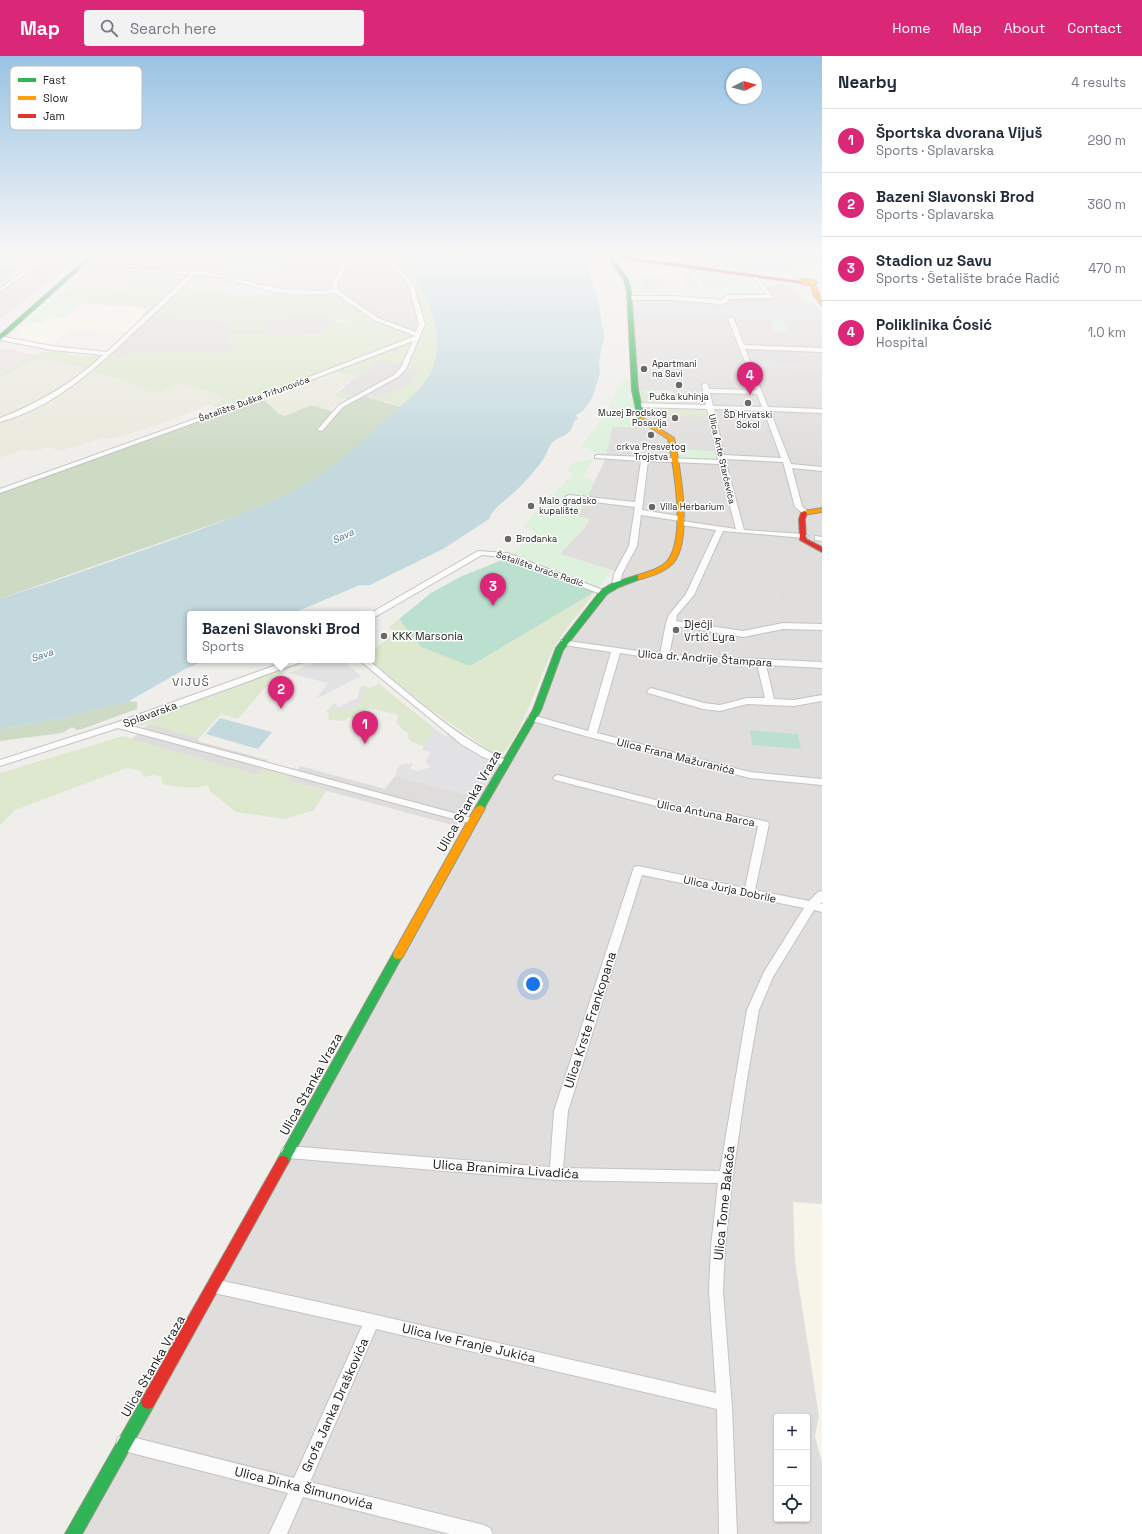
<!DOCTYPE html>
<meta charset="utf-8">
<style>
:root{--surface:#fff;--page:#f2f2f3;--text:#1f2937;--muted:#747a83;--line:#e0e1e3;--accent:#db2777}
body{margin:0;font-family:"Space Grotesk",sans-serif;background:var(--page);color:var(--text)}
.controls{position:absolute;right:12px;bottom:12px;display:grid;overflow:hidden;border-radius:4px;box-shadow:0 1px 3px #0004}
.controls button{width:36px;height:36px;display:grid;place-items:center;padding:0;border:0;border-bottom:1px solid var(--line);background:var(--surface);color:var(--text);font:20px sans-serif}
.compass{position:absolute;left:726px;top:12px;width:36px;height:36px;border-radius:50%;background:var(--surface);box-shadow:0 1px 3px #0004;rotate:85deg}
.you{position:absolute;left:533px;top:928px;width:14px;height:14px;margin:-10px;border:3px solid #fff;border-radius:50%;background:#1a73e8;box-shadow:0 0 0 6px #1a73e833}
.badge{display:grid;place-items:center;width:26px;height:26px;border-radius:50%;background:var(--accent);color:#fff;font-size:13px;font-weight:700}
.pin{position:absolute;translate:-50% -33px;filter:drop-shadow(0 1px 2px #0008)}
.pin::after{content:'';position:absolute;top:21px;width:14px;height:12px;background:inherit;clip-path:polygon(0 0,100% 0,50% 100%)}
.popup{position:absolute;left:187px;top:555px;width:188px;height:52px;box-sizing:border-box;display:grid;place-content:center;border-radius:4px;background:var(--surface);filter:drop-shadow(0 1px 3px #0005);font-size:13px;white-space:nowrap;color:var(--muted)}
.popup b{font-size:15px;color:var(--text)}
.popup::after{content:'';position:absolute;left:50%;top:100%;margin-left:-8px;border:8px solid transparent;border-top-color:var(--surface)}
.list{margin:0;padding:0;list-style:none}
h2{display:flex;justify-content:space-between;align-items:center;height:52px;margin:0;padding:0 16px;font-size:17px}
h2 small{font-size:13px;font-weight:400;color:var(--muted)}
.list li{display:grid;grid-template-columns:26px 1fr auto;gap:12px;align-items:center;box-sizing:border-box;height:64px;padding:0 16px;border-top:1px solid var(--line)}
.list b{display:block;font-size:15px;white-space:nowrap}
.list p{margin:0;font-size:13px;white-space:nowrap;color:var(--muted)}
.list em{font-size:13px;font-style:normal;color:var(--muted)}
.icon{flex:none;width:22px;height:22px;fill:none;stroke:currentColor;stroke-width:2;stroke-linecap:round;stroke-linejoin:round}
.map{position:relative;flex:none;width:822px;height:1478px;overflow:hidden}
header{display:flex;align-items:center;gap:24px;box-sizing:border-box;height:56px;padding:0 20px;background:var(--accent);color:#fff}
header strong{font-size:19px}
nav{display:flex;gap:22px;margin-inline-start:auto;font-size:14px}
.search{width:280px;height:36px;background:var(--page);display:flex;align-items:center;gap:10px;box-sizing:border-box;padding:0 14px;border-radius:4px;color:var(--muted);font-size:15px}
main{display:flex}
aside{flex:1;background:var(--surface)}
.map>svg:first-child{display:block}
.residential{fill:#dfdedc;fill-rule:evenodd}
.commercial{fill:#ebe0de}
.education{fill:#f7f5e9}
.farmland{fill:#e9e9dd}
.grass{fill:#dde8ce}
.forest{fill:#cddac4}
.park{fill:#ddf1dc}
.pitch{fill:#bce0d0}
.parking{fill:#dedddc}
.plaza{fill:#e2e1e4}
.water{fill:#c3d9de}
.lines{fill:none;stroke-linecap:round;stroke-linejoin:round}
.street-casing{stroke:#c3c3c1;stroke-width:2}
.fast-casing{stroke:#979785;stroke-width:2}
.slow-casing{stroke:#979785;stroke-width:2}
.jam-casing{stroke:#979785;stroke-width:2}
.street{fill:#fdfcfc;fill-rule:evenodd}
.fast{fill:#30b455;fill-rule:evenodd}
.slow{fill:#ff9f0a;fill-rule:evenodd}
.jam{fill:#e5322d;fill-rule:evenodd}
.poi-dot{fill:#6a6968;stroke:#fff;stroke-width:1.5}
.labels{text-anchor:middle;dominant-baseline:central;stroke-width:3;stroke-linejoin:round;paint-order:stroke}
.far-poi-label{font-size:9px;fill:#222;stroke:#fff;text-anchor:start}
.far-street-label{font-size:9px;fill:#222;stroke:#fff}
.far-water-label{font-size:10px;font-style:italic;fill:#527797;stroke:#fff}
.poi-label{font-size:11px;fill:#222;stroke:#fff;text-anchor:start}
.street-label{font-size:11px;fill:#222;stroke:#fff}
.neighbourhood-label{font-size:12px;letter-spacing:1px;fill:#555;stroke:#fff}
.near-street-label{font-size:13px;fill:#222;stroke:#fff}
.key{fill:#fff;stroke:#bdbdbd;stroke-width:1}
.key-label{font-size:11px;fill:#222}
</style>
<header>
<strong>Map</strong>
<div class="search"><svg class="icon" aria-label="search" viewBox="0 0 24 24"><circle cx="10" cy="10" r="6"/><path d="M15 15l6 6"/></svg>Search here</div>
<nav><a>Home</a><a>Map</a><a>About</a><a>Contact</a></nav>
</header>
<main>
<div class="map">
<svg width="822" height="1478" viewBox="0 0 822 1478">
<rect width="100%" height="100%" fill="#f0eeeb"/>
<g class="residential">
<path d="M0,197H84L0,264V236L38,208L0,210Z"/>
<path d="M103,197H239L251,198L249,207H230L229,212H216L214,215L121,212L96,203Z"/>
<path d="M345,197H387L404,214L411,226L424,267L422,277H409L372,262L338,239L331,231L339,218L345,203Z"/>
<path d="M167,216L195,217L185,229L157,227Z"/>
<path d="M764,229H792L804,247H814L822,258V1478H81L467,781L564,590L605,538L624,528L620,520L621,517L560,498L585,471L589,463L578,460L605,404L612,371H641L633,325L628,241L710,245L731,243L732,242L773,241ZM777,1361H807V1463H777Z"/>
<path d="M289,259L322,260L336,262L335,265L330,266L318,280L311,278L234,289L235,294L222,298L196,297L195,295H177L168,298H129L120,301L108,300L151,260L201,262L227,266L231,268L232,274H263L267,264L282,263Z"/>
<path d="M375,305L404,308L401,312L421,314L406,330L380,342L361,337L355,341L339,336L357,320L363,316L368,317Z"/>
</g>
<g class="commercial">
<path d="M345,197V203L339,218L331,231L322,234L284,232L251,223L284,212L289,202L299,199Z"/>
<path d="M93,207H100L121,215L143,216L128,231L70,228Z"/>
<path d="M0,293H10L34,299L0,318Z"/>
</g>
<g class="education">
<path d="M53,245L67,246L150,252L126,276L72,273L50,289L13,282L12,280L14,278Z"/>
<path d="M793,1146L822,1148V1406L815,1380L819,1360L795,1206Z"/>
</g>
<g class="farmland">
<path d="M37,302L73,309L159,337L181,327L221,340L224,343L155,370L113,383L103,382L60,395L48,391L33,396L23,393L0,402V322Z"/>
<path d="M332,315L357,320L333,338L346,342L327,354L311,349L285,360L279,358L262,342Z"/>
</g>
<g class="grass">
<path d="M239,197H301L289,202L284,212L251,223L214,215L216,212H229L230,207H249L251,198Z"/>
<path d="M388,197H394C419,223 448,270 434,307C427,325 414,338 401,351L389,346L350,344L332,339L339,336L355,341L361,337L380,342L406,330L421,314L407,313L422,277L424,267L411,226L404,214Z"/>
<path d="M736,197H761L772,199L791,197L797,205L741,212Z"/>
<path d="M693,213L754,220L756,223L753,224L756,229L736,228H734V231L708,233L696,220Z"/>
<path d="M143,216H167L158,227L185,229L195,217L241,226L245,228L242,231L229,230L231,228H236L237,226L207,223L203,229L190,230L188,234L225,235L223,237C236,241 253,244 265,237H334L372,262C352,270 316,258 292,260C288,260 287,262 283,263C278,264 273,264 267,264L264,274H232L230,273L231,268L227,266L201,262L142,260L149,252L57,245L72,230L127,234Z"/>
<path d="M375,264L409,277L411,279L410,283L222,353L212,349L224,343L221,340L181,327L159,337L73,309L37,302L0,322V318L34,299L49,294L71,295L68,298L69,299L120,301L126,298H168L176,295H195L197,297L222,298L235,293L234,289L226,288L230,277L318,280L330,266Z"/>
<path d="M413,285L404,308L375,305L368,317L363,316L357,320L332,315Z"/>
<path d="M639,334L676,335L679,351L706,352L708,361L653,360L652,354H643Z"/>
<path d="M596,535C580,556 561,576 550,600C539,623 519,685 501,699L497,700L429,652L370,604H372V595L396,575L388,572L399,563L421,591L470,609Z"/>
<path d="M306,604H314L285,614L279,624L273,622L238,663L221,658L199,682L149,668L139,670L136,669V665Z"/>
<path d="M379,628L434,672L424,690L412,686L407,681L409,677L404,675L396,666L399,659L368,652L358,663L349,661L345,665L328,664L329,657L326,656L332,649L335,653L355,652L364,633H360L361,631L365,629L369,633Z"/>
<path d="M123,680L258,719L263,712L290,719L287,724L326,735L314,754L285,763L236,756L210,735L208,729C192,733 179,732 163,728L161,721L153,719L144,721L141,715L127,712L15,754L0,769V717Z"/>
</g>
<g class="forest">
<path d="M5,197H71C63,200 55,195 48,201L7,203L2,201Z"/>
<path d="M362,340L401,351L348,400L320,420L294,435L250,455L0,543V437L262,342L279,358L285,360L311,349L338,357L345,350Z"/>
<path d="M129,645L137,646V653L82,673L77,674L72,671L62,677L0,685V673L62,662Z"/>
</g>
<g class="park">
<path d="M630,226H642L644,233H667L671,241L634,240Z"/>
<path d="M736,228L756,229L763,239L727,241L724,242V244L680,241L676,233H719V231H734L732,229Z"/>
<path d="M66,231H71L57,245L82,247L81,248L65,262L49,260L41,267H26Z"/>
<path d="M772,263L783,264L791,276L775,275L771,268H774Z"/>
<path d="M621,323L633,325L641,371H612L605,404L590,393L581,391L608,354Z"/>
<path d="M643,334L673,335L662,343L651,342Z"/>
<path d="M678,393L716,395L718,405L680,403Z"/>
<path d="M593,403L582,421L595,425L578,460L589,463L585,471L560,498L612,514L599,532L508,501L536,476L523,470L574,417L566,415L574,406Z"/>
</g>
<g class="pitch">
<path d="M0,212H12L17,216L0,229Z"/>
<path d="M504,503L596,535L470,610L421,591L399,563L431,537L460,521Z"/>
<path d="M750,674L798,678L801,693L752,689Z"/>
</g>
<g class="parking">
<path d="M680,216H691L700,233H689Z"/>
<path d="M779,531L822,534V549L805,548L808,554L782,553Z"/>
<path d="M676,613L709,615L711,626L678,625Z"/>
<path d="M149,668L199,682L198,685L268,704L258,719L132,683Z"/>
<path d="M300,710L385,733L395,720L477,741L470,754H465L456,770L287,724L294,713L298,714Z"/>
</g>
<g class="plaza">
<path d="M642,221L645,223L669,222L672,230H652L653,233H644L642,226H630L629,223H642Z"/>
<path d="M801,247H811L814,251H819L821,255L822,264L727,263L726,261L634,262L633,254L805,253Z"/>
<path d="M771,303L772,307L804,308L805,311L822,312V314L752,311L749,304Z"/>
<path d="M323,604H342L361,620L316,643L328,627L288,617Z"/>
<path d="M360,633H365L361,645L355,652L341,656L335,653L332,649L337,646L336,651H341L343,648H347L348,645L357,643Z"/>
<path d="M434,672L445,680L450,678L477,698L498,711L483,740L477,741L395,720L399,709L413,707L410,713L418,715L431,711L425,706L431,696L422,694Z"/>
</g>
<g class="water">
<path d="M394,197H446L459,202L462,200L463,197H585L586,206L598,243L604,281L599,305L600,317L592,342L583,355L576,359L578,363L574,365C571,382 560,378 551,388C548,392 547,398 544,402C536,414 523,429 511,439C502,447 494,451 489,463L443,493L370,529H360L291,558H190V604H206L187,612L129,645L62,662L0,673V543C62,523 124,501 185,479C231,462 279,446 320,419C345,403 364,384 385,364C401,350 418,337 429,319C452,277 423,227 394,197Z"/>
<path d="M700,197H736L742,211L797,205L792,198L816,197L822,201V208L761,216L728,212L720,199Z"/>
<path d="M220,662L272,676L258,693L206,678Z"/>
</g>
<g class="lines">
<defs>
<g id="street">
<path d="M346,197H350V204L337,229L338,234L378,262L416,276L419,268L408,228L382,197H386L413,228L425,268L406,313L398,321L343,351L322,375L317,374L339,349L394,319L401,311L413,285L274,338L0,437V433L270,336L415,280L374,264L335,237C318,239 300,239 283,237C253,233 225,219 195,218C175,239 154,258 133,277C94,314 54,351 0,366V362C39,347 73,327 103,299L52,294L0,284V280L52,290L107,296L190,218L126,215L95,206L38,209L0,236V232L33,209L0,210V208L34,206L36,205L38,206L95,204L126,213L192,215L195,214L282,233L319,235L333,234L331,229L346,204Z"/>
<path d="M129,203L247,205L249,206L247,207L127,205Z"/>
<path d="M755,218L773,241L772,242L729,243L727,247L720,248L672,244H630L627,242L630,240H672L723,244L724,241L729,239H766L753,219Z"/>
<path d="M731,261L734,263L744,289L822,292V296L745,293L768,351L822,353V357L770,355L791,408L822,411V415L792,412L802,450L809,457L805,459L795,451L783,406L725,403L744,474L804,478L808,480L804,482L723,475L694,539L677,559L676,565L743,575L783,567L822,568V574L783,573L743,581L675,570L669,599L822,606V612L766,609L774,643L794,644L822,639V645L794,650L747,648L720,655L703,653L648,637L647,635L651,632L704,647L720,649L747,642H765L757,608L664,604L620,597L597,677L750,716L822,723V729L750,722L589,681L529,664L527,662L532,659L588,675L611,596L564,589L561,588V584L660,598L666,567L669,559L686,538L716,474L681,469L677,467L680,465L641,459L637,490L622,518L620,529L616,531L612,529L614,518L629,490L635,451L569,443L565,441L569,439L635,446L641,405L595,402V400L597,399L718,404L707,353L637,351L634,349L637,347L706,349L702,329L705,327L708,329L709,333L756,334L728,263ZM710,337L757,338L762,351L713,350ZM714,353L764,355L781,402L724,399ZM648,405L719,408L736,473L682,465L685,463L684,461L642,454Z"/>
<path d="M815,480L822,481V485L815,484Z"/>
<path d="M478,495L507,497L608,536L607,538H601L503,501L482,499L375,561H372V558H369Z"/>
<path d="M290,604H302L301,606L128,669L476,763L477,765L476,767L472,768L118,672L0,710V704L115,667Z"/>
<path d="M359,604H368C413,640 456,682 508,705L510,707L508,709H502L481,700L461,688Z"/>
<path d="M558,719L687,752L732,758L768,766L769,768L755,834L809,845L818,836L822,835V846L820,848H822V856L814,854L773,921L759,954L746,1029L732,1126L725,1191L723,1235L732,1351L737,1478H719L717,1353L376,1273L310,1426L484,1469L490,1472L493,1478H450L303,1441L287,1478H269L288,1437L124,1395L118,1393L116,1387L118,1381L124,1379L294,1422L362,1270L214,1237L209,1235L207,1230L209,1225L214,1223L372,1258L716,1337L709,1235L711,1191L718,1127L556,1124L288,1102L283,1100L281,1096L283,1092L288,1090L550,1111L554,1055L634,811L638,810L745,832L758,770L732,764L687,758L555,724L553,722L555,720ZM642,819L804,852L764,916L747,954L720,1115L563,1112L568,1055Z"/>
</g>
<g id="fast">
<path d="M93,197H97L0,284V279Z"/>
<path d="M615,199L619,200L614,203L628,224L631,235L638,334L644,363L641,365L638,363L632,334L627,235L624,224L609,203Z"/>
<path d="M638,519H644L645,521L619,531L607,538L563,594L541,654L483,754H477L475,752L533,654L556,592L601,534L613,527Z"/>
<path d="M398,895L402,896L403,899L287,1109L283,1110L279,1109L277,1105L279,1101L394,896Z"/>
<path d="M148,1339L153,1341L155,1346L153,1351L82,1478H65L143,1341Z"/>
</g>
<g id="slow">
<path d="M802,223H810L817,226L815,228C817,236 822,244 822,250L813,238L811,229H804L798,225Z"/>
<path d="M639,362H643L674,382C680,412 693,481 674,506C667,515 652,520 641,523H638V519C648,516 662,512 668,504C686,480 674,411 668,383L639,364Z"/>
<path d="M822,452V456L804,459L801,457L804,455Z"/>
<path d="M480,749L485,752L402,902L398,903L394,902L393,899L394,896L475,752Z"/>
</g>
<g id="jam">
<path d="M607,197H612L633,202L803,226L801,227L633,204Z"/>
<path d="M804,455L807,457L805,463L806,483L822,491V496L800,484L799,463L801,457Z"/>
<path d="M283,1100L287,1101L289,1105L287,1109L153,1351L148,1353L143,1351L141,1346L143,1341L279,1101Z"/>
</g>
</defs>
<use href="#street" class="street-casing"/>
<use href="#fast" class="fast-casing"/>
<use href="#slow" class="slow-casing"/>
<use href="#jam" class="jam-casing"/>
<use href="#street" class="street"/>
<use href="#fast" class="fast"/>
<use href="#slow" class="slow"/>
<use href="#jam" class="jam"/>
</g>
<linearGradient id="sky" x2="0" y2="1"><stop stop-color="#99c3e4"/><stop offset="0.49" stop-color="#f8f7f6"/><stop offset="1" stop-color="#f8f7f6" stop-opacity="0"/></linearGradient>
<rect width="822" height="403" fill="url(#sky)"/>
<g class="poi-dot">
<circle cx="644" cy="313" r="4"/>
<circle cx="679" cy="329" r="4"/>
<circle cx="748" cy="347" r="4"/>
<circle cx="675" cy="362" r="4"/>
<circle cx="651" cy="379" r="4"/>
<circle cx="531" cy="450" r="4"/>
<circle cx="652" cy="451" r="4"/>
<circle cx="508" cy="483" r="4"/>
<circle cx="676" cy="574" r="4"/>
<circle cx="384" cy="580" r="4"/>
</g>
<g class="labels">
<g class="far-poi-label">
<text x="652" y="308">Apartmani<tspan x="652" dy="10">na Savi</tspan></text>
<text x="679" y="341" text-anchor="middle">Pučka kuhinja</text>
<text x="667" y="357" text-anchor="end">Muzej Brodskog<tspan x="667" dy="10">Posavlja</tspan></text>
<text x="748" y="359" text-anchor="middle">ŠD Hrvatski<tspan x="748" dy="10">Sokol</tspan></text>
<text x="651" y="391" text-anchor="middle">crkva Presvetog<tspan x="651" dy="10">Trojstva</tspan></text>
<text x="539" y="445">Malo gradsko<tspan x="539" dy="10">kupalište</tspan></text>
<text x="660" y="451">Villa Herbarium</text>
<text x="516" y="483">Brođanka</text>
</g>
<g class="far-street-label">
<text transform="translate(254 343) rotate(-20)">Šetalište Duška Trifunovića</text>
<text transform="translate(722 403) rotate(77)">Ulica Ante Starčevića</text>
<text transform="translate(540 513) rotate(19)">Šetalište braće Radić</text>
</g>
<g class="far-water-label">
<text transform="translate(343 480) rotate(-25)">Sava</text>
<text transform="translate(42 599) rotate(-19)">Sava</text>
</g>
<g class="poi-label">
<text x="684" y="568">Dječji<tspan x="684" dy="13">Vrtić Lyra</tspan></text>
<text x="392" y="580">KKK Marsonia</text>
</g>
<g class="street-label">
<text transform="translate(705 602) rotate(4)">Ulica dr. Andrije Štampara</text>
<text transform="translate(150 658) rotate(-20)">Splavarska</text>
<text transform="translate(676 700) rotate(14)">Ulica Frana Mažuranića</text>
<text transform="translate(706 757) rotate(11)">Ulica Antuna Barca</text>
<text transform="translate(730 833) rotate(12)">Ulica Jurja Dobrile</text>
</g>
<g class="neighbourhood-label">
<text x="191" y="626">VIJUŠ</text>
</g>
<g class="near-street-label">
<text transform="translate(469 745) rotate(-60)">Ulica Stanka Vraza</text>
<text transform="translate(590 964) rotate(-72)">Ulica Krste Frankopana</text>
<text transform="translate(311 1028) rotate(-61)">Ulica Stanka Vraza</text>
<text transform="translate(506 1113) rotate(4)">Ulica Branimira Livadića</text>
<text transform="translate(724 1147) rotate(-84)">Ulica Tome Bakača</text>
<text transform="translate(469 1287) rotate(13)">Ulica Ive Franje Jukića</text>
<text transform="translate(153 1310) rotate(-60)">Ulica Stanka Vraza</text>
<text transform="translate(335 1349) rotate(-66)">Grofa Janka Draškovića</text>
<text transform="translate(304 1432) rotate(14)">Ulica Dinka Šimunovića</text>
</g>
</g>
<rect x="10" y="10" width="132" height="64" rx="6" class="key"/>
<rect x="18" y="22" width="18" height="4" fill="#30b455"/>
<rect x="18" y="40" width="18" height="4" fill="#ff9f0a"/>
<rect x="18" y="58" width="18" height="4" fill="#e5322d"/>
<g class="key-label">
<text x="43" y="28">Fast</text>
<text x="43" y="46">Slow</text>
<text x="43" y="64">Jam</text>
</g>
</svg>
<div class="controls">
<button>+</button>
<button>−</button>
<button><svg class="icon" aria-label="locate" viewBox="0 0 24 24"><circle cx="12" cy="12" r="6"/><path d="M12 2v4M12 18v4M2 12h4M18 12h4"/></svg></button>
</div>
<svg class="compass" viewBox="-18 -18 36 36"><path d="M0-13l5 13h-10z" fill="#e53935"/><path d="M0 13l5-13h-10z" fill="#747a83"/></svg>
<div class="you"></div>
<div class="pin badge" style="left:365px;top:688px">1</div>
<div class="pin badge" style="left:281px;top:653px">2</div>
<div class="popup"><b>Bazeni Slavonski Brod</b>Sports</div>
<div class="pin badge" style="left:493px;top:550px">3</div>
<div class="pin badge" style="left:750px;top:339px">4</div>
</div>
<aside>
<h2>Nearby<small>4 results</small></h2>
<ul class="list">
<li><span class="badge">1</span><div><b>Športska dvorana Vijuš</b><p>Sports · Splavarska</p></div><em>290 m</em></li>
<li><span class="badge">2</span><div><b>Bazeni Slavonski Brod</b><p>Sports · Splavarska</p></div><em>360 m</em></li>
<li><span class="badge">3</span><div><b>Stadion uz Savu</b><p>Sports · Šetalište braće Radić</p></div><em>470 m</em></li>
<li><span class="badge">4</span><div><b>Poliklinika Ćosić</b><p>Hospital</p></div><em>1.0 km</em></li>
</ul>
</aside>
</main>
